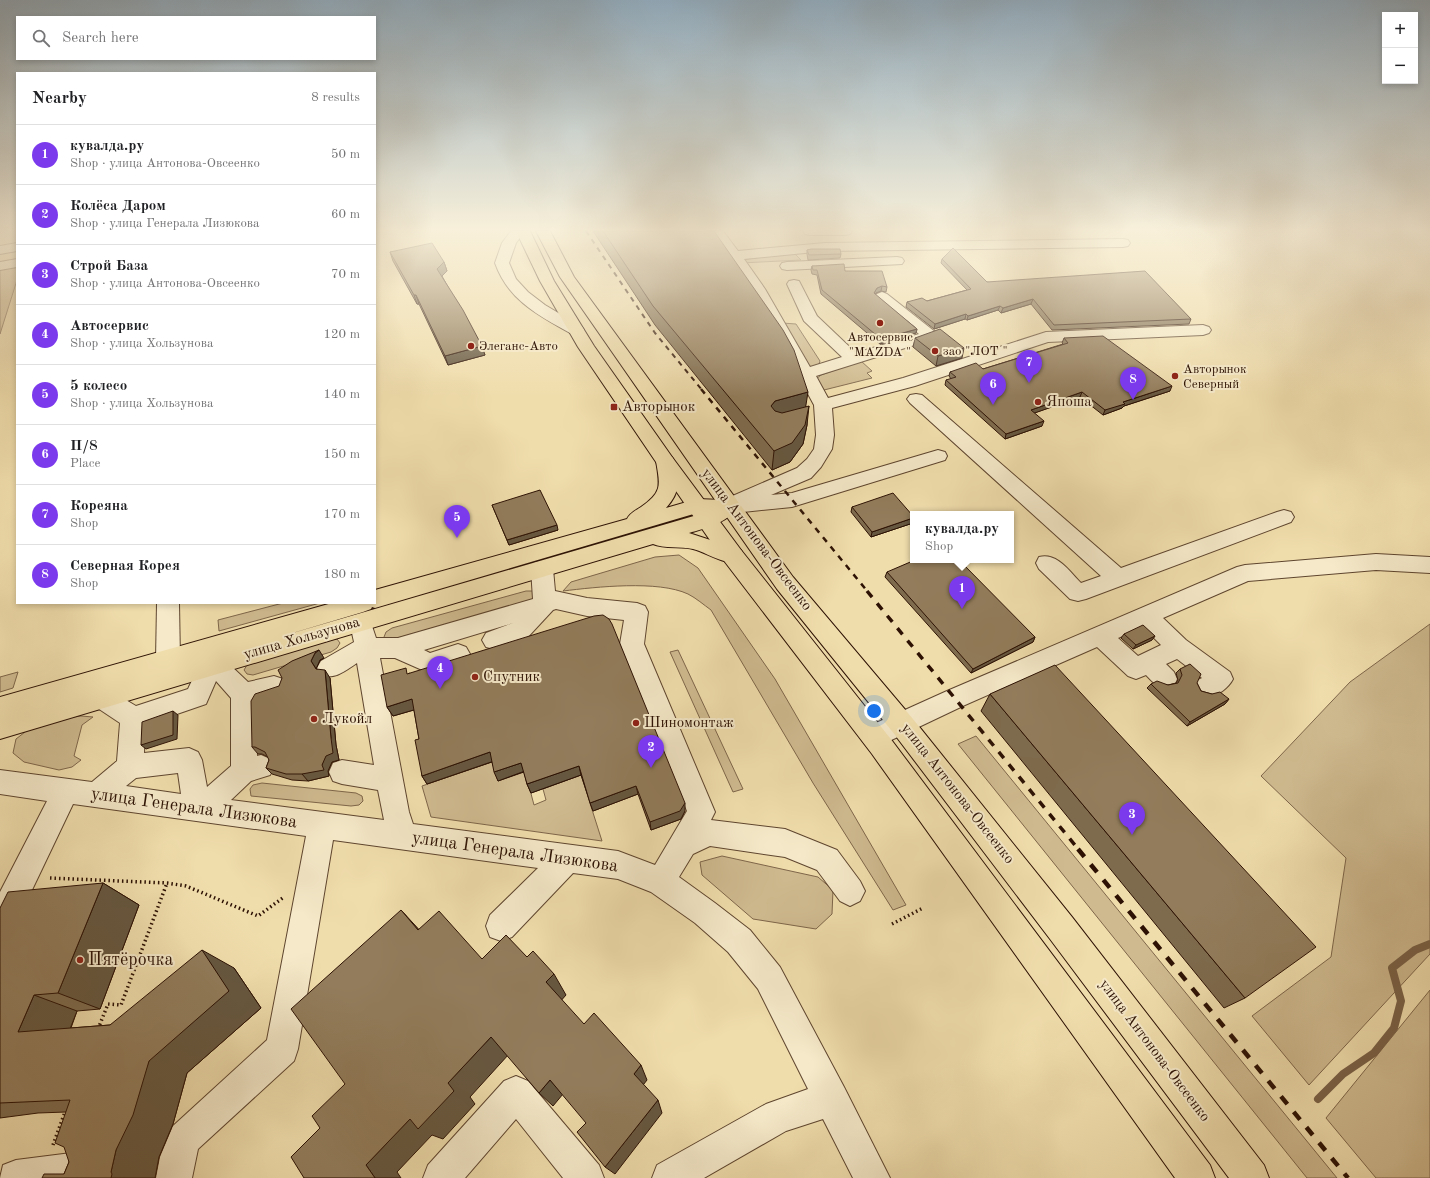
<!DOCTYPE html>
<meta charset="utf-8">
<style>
:root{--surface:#fff;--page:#f2f2f2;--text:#202124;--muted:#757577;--line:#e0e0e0;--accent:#7c3aed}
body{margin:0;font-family:"Old Standard TT",serif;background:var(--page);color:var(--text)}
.controls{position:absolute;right:12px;top:12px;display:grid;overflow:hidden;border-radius:0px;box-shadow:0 2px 6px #0003}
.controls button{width:36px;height:36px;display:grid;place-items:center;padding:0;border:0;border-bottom:1px solid var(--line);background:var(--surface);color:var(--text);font:20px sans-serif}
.you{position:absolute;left:874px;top:711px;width:14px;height:14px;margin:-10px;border:3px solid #fff;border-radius:50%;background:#1a73e8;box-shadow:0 0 0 6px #1a73e833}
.badge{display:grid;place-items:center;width:26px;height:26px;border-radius:50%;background:var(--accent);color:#fff;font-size:13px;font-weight:700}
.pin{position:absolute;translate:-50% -33px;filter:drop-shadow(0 1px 2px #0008)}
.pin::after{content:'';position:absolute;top:21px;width:14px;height:12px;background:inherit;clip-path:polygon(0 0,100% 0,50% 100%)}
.popup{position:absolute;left:910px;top:511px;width:104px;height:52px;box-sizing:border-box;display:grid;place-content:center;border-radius:0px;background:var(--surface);filter:drop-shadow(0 1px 3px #0005);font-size:13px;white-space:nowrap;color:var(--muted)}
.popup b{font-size:15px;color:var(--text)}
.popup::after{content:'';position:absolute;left:50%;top:100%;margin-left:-8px;border:8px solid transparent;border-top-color:var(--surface)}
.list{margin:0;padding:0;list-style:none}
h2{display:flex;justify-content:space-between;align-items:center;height:52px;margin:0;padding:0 16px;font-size:17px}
h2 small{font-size:13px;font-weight:400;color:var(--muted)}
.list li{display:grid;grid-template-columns:26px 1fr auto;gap:12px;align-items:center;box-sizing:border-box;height:60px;padding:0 16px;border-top:1px solid var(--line)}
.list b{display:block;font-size:15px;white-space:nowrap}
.list p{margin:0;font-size:13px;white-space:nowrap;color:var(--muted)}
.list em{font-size:13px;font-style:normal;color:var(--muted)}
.icon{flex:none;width:22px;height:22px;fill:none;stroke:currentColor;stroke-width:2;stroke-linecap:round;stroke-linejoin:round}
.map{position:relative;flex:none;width:1430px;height:1178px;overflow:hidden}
.search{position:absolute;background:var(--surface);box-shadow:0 2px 6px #0003;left:16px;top:16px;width:360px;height:44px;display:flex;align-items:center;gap:10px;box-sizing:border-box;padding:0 14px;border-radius:0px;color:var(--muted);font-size:15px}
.panel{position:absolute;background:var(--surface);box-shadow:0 2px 6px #0003;left:16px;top:72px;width:360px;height:532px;border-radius:0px}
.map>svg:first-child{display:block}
.green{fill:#cfba8f;stroke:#7e664a}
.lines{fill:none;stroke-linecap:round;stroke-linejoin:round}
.stream{stroke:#7a6247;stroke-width:8}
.minor-casing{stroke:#5e452e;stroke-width:2}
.major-casing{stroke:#2d1204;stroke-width:2}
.highway-casing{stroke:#2d1204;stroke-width:2}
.path{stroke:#2d1204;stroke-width:3.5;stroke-dasharray:1.5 3;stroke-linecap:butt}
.minor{fill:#f5e9c9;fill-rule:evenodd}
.major{fill:#f0ddac;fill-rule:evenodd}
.highway{fill:#f0ddac;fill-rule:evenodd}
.rail-far3{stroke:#2d1204;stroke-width:2;stroke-dasharray:5 5;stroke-linecap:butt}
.rail-far2{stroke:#2d1204;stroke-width:2.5;stroke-dasharray:6 6;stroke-linecap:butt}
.rail-far1{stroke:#2d1204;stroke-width:3.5;stroke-dasharray:8 8;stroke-linecap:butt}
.rail{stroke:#2d1204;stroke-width:4.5;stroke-dasharray:10 10;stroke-linecap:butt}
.wall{fill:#7e6b4e;stroke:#2d1204}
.shaded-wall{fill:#665740;stroke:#2d1204}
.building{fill:#927c5b;stroke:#2d1204}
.poi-dot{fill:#8f2418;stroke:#f5e9c9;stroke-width:1.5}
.labels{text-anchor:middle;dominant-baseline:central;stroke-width:4;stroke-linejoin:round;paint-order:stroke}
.far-poi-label{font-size:13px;fill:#2d1204;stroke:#f5e9c9;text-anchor:start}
.poi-label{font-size:15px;fill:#2d1204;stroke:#f5e9c9;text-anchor:start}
.street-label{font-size:15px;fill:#2d1204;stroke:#f5e9c9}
.near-street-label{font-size:18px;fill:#2d1204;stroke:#f5e9c9}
.near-poi-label{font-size:18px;fill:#2d1204;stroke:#f5e9c9;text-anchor:start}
</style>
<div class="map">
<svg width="1430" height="1178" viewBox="0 0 1430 1178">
<rect width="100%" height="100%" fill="#f0ddac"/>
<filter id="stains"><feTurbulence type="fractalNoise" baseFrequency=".005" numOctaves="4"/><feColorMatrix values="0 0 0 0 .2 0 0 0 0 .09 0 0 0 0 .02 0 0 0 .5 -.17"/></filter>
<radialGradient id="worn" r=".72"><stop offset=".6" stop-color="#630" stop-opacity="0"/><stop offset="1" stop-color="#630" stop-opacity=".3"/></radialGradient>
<g class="green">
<path d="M794,253L801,260L741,263L743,261L747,259Z"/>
<path d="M17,265V280L0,334V269Z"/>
<path d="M782,323L796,324L820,361L819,364L811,367L805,365Z"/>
<path d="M861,361L872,371L867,373L872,378L820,391L815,380L821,375Z"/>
<path d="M679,555L698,568L775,679L906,905L893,910L813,783L711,610C704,605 696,598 688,594C658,580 596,587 563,591L571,582L655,557Z"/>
<path d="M526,591H532L536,595L535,599L387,641L384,637L386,632L392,628Z"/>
<path d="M283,603H320L219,631L218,620Z"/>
<path d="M1430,624V954L1309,1085L1252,1016L1331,957L1346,858L1261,776L1350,682Z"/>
<path d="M330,639H337L340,643L337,648L331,652L253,675L247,674L244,670L247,665Z"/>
<path d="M678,650L743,789L733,792L670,652Z"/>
<path d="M18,672L13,688L0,692V677Z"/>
<path d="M81,716L93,717L82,725L74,756L81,760L72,767L59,770L24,762L13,753L16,739L34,725L57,719Z"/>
<path d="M976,736L1337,1178H1307L958,744Z"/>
<path d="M494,761L525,771L534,805L546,800L543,789L581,775L602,841L431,817L422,786Z"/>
<path d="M262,783L356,793L362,796L363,801L359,805L351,806L251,796L250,789L253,785Z"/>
<path d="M722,856L818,877L833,890L832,914L816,929L753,919L702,875L700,862Z"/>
<path d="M1430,990V1178H1376L1326,1118Z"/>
</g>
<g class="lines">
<path class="stream" d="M1318,1099L1343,1074L1374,1053L1394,1028L1401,1001L1392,968L1415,950L1430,944"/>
<defs>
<g id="minor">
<path d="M511,231H525L516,243L509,263L516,279L528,292L545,305L582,327L584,330L582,333L576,335L570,333C538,315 508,300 495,263L502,243Z"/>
<path d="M709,231H723L738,251L825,243L1123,239L1128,240L1130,243L1128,246L1123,247L825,251L744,259L765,289L810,367L842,357L804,321L787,284L789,281L794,280L799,281L817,316L856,353L919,334L877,300L874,297L877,294L882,292L887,294L939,335L937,338L816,376L828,398L903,378L1046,332L1203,325L1209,327L1211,330L1209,333L1203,335L1048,342L915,386L832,408L834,435L832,449L821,467L811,478L771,495L792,493L938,450L945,452L947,456L945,460L792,507L743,512C735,510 729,513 721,511L718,506L721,501L797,468L807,459L814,449L816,435L814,405L751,289Z"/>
<path d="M803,231H852L850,234L845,235H810L805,234Z"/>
<path d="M17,243V251L0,254V246Z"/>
<path d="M897,257L902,258L904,261L902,264L787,270L782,269L780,266L782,263L787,262Z"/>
<path d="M17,259V267L0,270V262Z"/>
<path d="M916,394L922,395L1121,568L1277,512L1284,510L1291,512L1294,517L1291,522L1086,599L1078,601L1070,599L1039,569L1036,563L1039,557C1057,552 1070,572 1081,583L1101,576L910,403L907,399L910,395Z"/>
<path d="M1376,554L1430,557V573L1376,570L1248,581L1163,618L1186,640L1230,672L1233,679C1229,687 1218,696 1208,697C1205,697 1201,695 1198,694L1195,687L1198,680L1202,678L1177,659L1166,664L1174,672L1177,679L1174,686C1159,691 1156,685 1146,675L1136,679L1128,676L1097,647L965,705L883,744L874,747L865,744L861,736L865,728L947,691L1237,567L1245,565ZM1143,627L1161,645L1138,656L1118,638Z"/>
<path d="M542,561L550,563L553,569L555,591L587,598L637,603L645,606L648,612L644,644L715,812L711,820L785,829L837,850L860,881L865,891L860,901L850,906L840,901L817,870L785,857L710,846L693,854L679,877L715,903L750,930L780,967L844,1087L890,1178H853L823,1119L786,1131L704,1178H652L657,1165L766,1104L808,1089L758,989L728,952L695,923L651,892L618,879L573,873L512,937L501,941L490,937L486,926L490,915L538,868L333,840L298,1049L294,1061L198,1149L192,1178H156L160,1157L173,1126L267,1040L306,836L73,804L11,934L0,938V892L47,801L0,794V770L92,782L117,761L120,723L93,705L90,698L93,691L102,687L111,691L136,706L188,689L202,659L210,656L229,664L248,682L274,676L283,679L286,686L283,693L255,701L257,756L261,755L270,759L274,767L270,775L251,781L231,800L384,820L378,790L342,784L333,781L329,772L333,763L342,760L374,765L357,663C345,671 335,680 321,675L317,668L321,661L354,642L352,633L356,626L364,624L372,626L376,638H398L533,599L531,569L534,563ZM556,609L587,616L624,620L620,644L687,811L655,865L618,851L413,824L409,812L380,658H395L429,673L466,661L470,654L466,647L458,644L430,653L424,650L513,623L486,633L482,640L486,647L494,649L527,638L553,610ZM216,681L231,698V766L207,787L202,760L198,752L189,748L144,753L145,725L206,704ZM178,773L181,794L126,786L136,778Z"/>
<path d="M157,603H179L180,660L176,667L168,670L160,667L156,660Z"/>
<path d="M516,1076L528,1081L599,1165L604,1178H563L516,1119L465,1178H423L428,1165L504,1081Z"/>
<path d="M95,1150L108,1155L113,1168L109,1178H0L3,1165L16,1160Z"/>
</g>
<path id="major" d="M665,455L672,457C683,474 680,493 666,508L697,499L723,500L728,499L735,501L738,506C728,523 706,528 689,533L741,550L744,556L741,562C725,566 708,553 693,549C681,546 664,549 653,544L0,739V697L332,603H375V590L627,519C630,513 635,511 641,507C663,492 660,485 656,461L658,457ZM697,513H704L279,637L363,612L371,609L372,607L375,608Z"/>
<g id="highway">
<path d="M516,231H530L554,281L594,346L672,457L741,550L890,738L1210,1165L1215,1178H1175L872,754L725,562L658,465L578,347L540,281Z"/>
<path d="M536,231H550L574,277L793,577L913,719L1072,917L1264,1165L1269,1178H1229L1050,939L895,735L777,589L560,277Z"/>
</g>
</defs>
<use href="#minor" class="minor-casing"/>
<use href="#major" class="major-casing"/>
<use href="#highway" class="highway-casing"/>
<g class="path">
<path d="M50,878L167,883L186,886L258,916L284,897"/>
<path d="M892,924L923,908"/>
<path d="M98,1029L108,1004L121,1005L167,883"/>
<path d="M53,1145L65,1112"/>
</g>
<use href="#minor" class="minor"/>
<use href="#major" class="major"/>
<use href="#highway" class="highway"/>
<path class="rail-far3" d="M586,231L655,333L702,390"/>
<path class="rail-far2" d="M701,389L868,592"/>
<path class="rail-far1" d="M867,591L1079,850"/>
<path class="rail" d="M1078,849L1348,1178"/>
</g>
<g class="wall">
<path d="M593,231H714L806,407L807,425L803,444L790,462L772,470L655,325Z"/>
<path d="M807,250L841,254L840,258L808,260L807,254Z"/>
<path d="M390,252L444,262L447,271L442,276L485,355L448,365L419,304H417L393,261Z"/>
<path d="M942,259L987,282L1191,319L1189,324L1052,330L1031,304L1001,313L998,310L967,320L965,319L934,329L906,307L907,302L927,301L967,290L941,263Z"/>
<path d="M812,266L845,271L887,287L886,292L881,291L876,293L875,295L917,329L916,333L880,344L821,294L817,275L812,274L811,270Z"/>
<path d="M915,338L962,358L936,366L913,347Z"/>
<path d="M1064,338L1170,391L1124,406L1122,408L1103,415L1080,397L1034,413L1042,426L1005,439L945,385L946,380L951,379L949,376L950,372L983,369L1063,344L1062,343Z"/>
<path d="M492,505L558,530L509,545Z"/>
<path d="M852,507L913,516V523L871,537L851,512Z"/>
<path d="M887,572L1035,637L1033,642L971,673L885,577Z"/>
<path d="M1124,634L1155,636L1152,640L1133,649L1121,638Z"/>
<path d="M324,658L320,660L316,669L330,678L336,745L339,760L332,762L328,771L329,776L308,781L292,780L272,774L266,768L269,760L268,757L262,754H258L252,747L279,686Z"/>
<path d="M1180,669L1197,683L1201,691L1229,699L1225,704L1187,726L1147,688L1151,684L1168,685L1176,683L1178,680L1176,673Z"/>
<path d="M409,673L685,811L681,819L651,830L638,794L593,811L581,775L531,793L527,784L524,772L498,781L492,762L427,784L422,776L419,739L414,710L393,716L387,707Z"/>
<path d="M990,694L1245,998L1224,1008L981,711Z"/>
<path d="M103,883L139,905L100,1009L77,1011L71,1028L110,1025L234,968L261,1008L187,1073L173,1124L159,1157L155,1178L64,1174L69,1162L66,1112L38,1113L0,1118V908Z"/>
</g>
<g class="shaded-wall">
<path d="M444,262L447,271L440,278L437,269Z"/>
<path d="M882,286L881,291L876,293L873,298L874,293L877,288Z"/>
<path d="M414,295H416L419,304H417Z"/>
<path d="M1033,299L1031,304L1001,313L1003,308Z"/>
<path d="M1000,306L998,310L967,320L968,316Z"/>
<path d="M966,314L965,319L934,329L935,324Z"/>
<path d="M917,329L916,333L880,344L881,339Z"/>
<path d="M482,346L485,355L448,365L445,356Z"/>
<path d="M964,348L962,358L936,366L938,356Z"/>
<path d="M1172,386L1170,391L1124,406L1122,408L1103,415L1105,410L1123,402Z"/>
<path d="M808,392L805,411L770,425L771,406L775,401Z"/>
<path d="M1082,392L1080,397L1029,415L1031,410Z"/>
<path d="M809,406L807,425L803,444L790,462L772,470L774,451Z"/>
<path d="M1044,421L1042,426L1005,439L1006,434Z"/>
<path d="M913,518V523L871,537L872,532Z"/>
<path d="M557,525L558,530L509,545L507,540Z"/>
<path d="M1155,636L1152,640L1133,649L1136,645Z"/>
<path d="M1035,637L1033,642L971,673L973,669Z"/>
<path d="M319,650L324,658L320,660L316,669L321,676L311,661L315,653Z"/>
<path d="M325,670L330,678L336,745L339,760L332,762L328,771L329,776L308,781L302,774L322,765L331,738Z"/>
<path d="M412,699L417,709L393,716L387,707Z"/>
<path d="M1229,699L1225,704L1187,726L1190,722Z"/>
<path d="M173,711L178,715L177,739L146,749L141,745Z"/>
<path d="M490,752L494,761L427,784L422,776Z"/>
<path d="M521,763L525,771L498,781L494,772Z"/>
<path d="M579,766L581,775L531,793L527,784Z"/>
<path d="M636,786L638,794L593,811L590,803Z"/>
<path d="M685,803V811L681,819L651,830L650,822Z"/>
<path d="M103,883L139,905L100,1009L58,993Z"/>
<path d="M401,910L424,935L418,930Z"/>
<path d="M202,950L234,968L261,1008L187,1073L173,1124L159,1157L155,1178H111V1172L116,1150L149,1061Z"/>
<path d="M554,974L566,995L559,1003L546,982Z"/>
<path d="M34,995L77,1011L63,1047L18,1032Z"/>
<path d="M491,1037L509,1054L470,1097L475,1104L443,1139L432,1135L397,1172L401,1178H375L366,1165L410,1119L448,1083Z"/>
<path d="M641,1065L647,1080L640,1089L634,1074Z"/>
<path d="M550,1080L563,1094L553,1106L539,1093Z"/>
<path d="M658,1100L662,1113L615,1174L605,1167Z"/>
</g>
<g class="building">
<path d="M603,231H714L783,330L794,350L808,392L775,401L771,406L775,411L782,413L809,406L805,425L792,443L774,451L653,306Z"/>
<path d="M432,243L444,262L437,269L463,310L482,346L445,356L416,295H414L390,252Z"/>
<path d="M953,248L987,282L1145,271L1191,319L1054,325L1033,299L1003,308L1000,306L968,316L966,314L935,324L907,302L922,298L927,301L971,289L942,259Z"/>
<path d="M811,249H840L841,254L809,255L807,250Z"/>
<path d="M844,264L845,271H882L887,287L882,286L877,288L874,293L917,329L881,339L822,290L817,270H813L812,266Z"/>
<path d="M940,329L964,348L938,356L915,338Z"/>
<path d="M1103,336L1172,386L1123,402L1125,404L1105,410L1082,392L1031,410L1044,421L1006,434L946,380L956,377L950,372L976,363L983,369L1068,343L1064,338Z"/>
<path d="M540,490L557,525L507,540L492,505Z"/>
<path d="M893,493L913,516V518L872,532L852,507Z"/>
<path d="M915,560H959L1035,637L973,669L887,572Z"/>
<path d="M603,615L609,619L612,624L685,803L680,811L650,822L636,786L590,803L579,766L527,784L521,763L494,772L490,752L422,776L415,740L419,739L412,699L387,707L381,675L406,668L407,674L594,616Z"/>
<path d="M1143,625L1155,636L1136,645L1124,634Z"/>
<path d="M319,650L315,653L311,661L316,669L325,670L331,738L333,753L326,756L322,765L324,770L302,774H286L266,768L269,760L265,752L255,747H252L251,701L255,694L279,686L282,678L278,670L292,661Z"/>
<path d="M1190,664L1201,674L1197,683L1201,691L1212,694L1220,692L1229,699L1190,722L1151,684L1157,681L1168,685L1178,683L1182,675L1180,669Z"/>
<path d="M1055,665L1316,947L1245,998L990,694Z"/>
<path d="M173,711V735L141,745L142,722Z"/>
<path d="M103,883L58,993L34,995L18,1032L110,1025L202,950L229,991L149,1061L133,1115L116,1150L111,1172L112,1174L111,1178H42L44,1174H64L69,1162L64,1147L55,1143L70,1100L0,1103V908L8,892Z"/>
<path d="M401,910L418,930L439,911L482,959L506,935L527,957L533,951L554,974L546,982L584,1024L594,1013L641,1065L634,1074L658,1100L605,1167L577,1132L586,1123L550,1080L539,1093L491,1037L448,1083L454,1091L418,1129L410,1119L366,1165L375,1178H304L291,1157L320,1128L312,1116L345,1084L291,1009Z"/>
</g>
<linearGradient id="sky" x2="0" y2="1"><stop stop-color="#91a9b9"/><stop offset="0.58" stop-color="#f8f0da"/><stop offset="1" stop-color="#f8f0da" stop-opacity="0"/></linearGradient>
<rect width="1430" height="396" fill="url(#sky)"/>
<g class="poi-dot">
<circle cx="880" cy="323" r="4"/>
<circle cx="471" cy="346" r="4"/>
<circle cx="935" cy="351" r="4"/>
<circle cx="1175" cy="376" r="4"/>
<circle cx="1038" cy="402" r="4"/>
<rect x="610" y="403" width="8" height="8" rx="2"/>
<circle cx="475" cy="677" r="4"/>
<circle cx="314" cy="719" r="4"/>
<circle cx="636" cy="723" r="4"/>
<circle cx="80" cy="960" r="4"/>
</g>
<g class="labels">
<g class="far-poi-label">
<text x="880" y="337" text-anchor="middle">Автосервис<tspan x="880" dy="15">"MAZDA "</tspan></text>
<text x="479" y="346">Элеганс-Авто</text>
<text x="943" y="351">зао "ЛОТ "</text>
<text x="1183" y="369">Авторынок<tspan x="1183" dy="15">Северный</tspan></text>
</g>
<g class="poi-label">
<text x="1046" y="402">Япоша</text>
<text x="622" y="407">Авторынок</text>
<text x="483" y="677">Спутник</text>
<text x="322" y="719">Лукойл</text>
<text x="644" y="723">Шиномонтаж</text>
</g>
<g class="street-label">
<text transform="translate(756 540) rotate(53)">улица Антонова-Овсеенко</text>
<text transform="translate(302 639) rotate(-16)">улица Хользунова</text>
<text transform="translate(957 794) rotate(52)">улица Антонова-Овсеенко</text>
<text transform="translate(1154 1051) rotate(53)">улица Антонова-Овсеенко</text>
</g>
<g class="near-street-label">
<text transform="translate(194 808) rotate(8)">улица Генерала Лизюкова</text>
<text transform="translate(515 852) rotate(8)">улица Генерала Лизюкова</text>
</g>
<g class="near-poi-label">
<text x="88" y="960">Пятёрочка</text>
</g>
</g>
<rect width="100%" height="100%" filter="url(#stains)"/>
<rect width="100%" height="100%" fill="url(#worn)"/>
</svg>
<div class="controls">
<button>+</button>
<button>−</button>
</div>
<div class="you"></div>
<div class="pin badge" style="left:962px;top:609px">1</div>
<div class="popup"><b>кувалда.ру</b>Shop</div>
<div class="pin badge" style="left:651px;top:768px">2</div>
<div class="pin badge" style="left:1132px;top:835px">3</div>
<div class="pin badge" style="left:440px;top:689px">4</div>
<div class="pin badge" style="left:457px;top:538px">5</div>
<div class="pin badge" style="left:993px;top:405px">6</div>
<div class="pin badge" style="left:1029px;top:383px">7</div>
<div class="pin badge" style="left:1133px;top:400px">8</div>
<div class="search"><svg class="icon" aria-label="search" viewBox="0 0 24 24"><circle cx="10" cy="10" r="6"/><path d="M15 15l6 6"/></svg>Search here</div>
<section class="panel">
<h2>Nearby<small>8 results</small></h2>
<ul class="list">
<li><span class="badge">1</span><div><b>кувалда.ру</b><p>Shop · улица Антонова-Овсеенко</p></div><em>50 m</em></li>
<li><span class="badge">2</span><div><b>Колёса Даром</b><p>Shop · улица Генерала Лизюкова</p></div><em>60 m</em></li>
<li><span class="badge">3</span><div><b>Строй База</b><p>Shop · улица Антонова-Овсеенко</p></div><em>70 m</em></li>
<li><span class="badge">4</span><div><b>Автосервис</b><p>Shop · улица Хользунова</p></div><em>120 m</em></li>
<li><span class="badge">5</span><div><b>5 колесо</b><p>Shop · улица Хользунова</p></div><em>140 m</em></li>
<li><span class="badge">6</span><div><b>П/8</b><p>Place</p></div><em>150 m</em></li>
<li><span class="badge">7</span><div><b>Кореяна</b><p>Shop</p></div><em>170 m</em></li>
<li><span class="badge">8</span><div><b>Северная Корея</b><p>Shop</p></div><em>180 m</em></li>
</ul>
</section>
</div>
